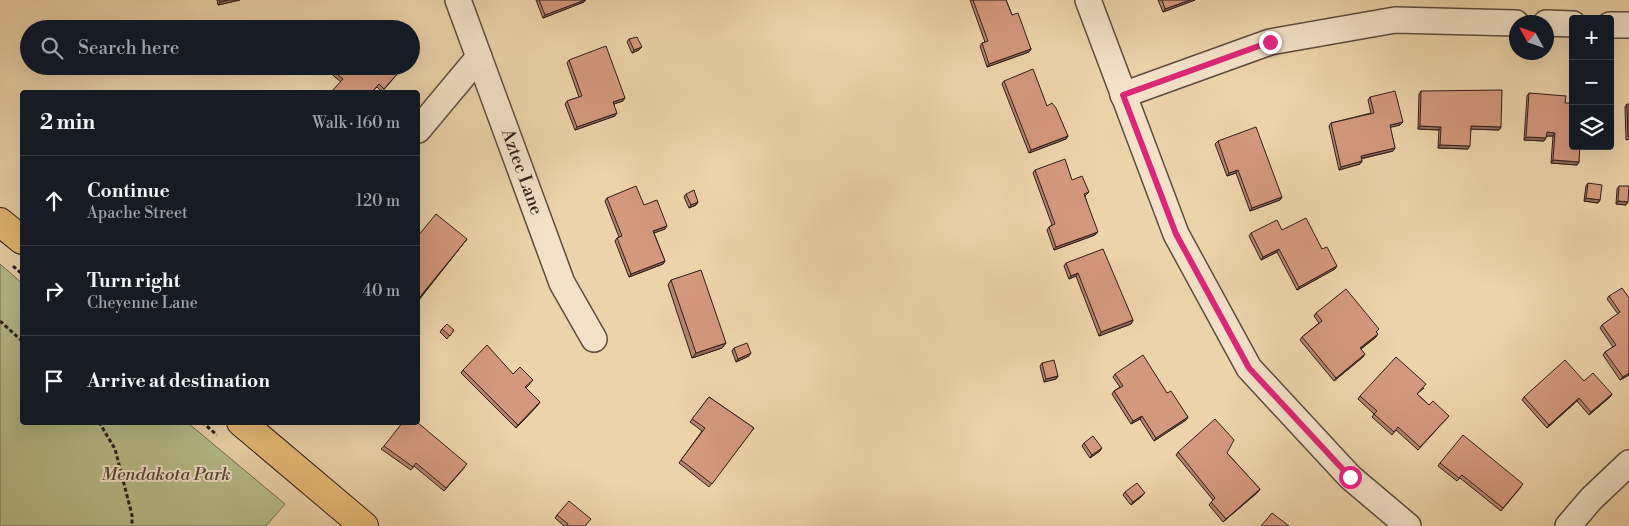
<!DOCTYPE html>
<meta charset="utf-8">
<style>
:root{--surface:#171b24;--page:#242831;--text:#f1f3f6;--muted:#9ea1a6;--line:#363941}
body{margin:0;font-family:"Libre Bodoni",serif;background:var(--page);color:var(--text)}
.controls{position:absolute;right:15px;top:15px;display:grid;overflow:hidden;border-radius:5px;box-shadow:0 5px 20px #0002}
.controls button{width:45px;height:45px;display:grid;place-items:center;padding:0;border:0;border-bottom:1px solid var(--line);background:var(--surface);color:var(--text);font:25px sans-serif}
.compass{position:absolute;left:1509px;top:15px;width:45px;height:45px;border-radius:50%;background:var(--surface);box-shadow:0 5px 20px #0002;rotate:310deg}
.stop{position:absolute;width:15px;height:15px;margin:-11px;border:4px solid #db2777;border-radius:50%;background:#fff}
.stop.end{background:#db2777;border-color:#fff;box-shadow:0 1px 5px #0008}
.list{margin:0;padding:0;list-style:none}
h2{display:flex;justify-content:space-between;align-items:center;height:65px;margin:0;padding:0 20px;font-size:21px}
h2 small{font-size:16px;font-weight:400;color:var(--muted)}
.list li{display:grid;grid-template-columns:32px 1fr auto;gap:15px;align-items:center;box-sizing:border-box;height:90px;padding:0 20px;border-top:1px solid var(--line)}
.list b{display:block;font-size:19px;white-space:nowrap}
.list p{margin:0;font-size:16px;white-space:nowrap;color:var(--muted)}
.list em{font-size:16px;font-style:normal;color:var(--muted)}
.icon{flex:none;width:28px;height:28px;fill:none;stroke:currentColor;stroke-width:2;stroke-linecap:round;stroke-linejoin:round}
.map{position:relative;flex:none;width:1629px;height:526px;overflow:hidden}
.search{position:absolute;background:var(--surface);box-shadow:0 5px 20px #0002;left:20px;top:20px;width:400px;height:55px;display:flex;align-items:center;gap:12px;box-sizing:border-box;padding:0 18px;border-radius:28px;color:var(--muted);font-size:19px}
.panel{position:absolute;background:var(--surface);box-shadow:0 5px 20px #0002;left:20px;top:90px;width:400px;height:335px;border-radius:5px}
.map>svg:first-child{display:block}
.green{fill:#b6bd8a;stroke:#726e52}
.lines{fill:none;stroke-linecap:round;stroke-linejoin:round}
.minor-casing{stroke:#5e4c3e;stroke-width:28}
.major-casing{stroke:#2e1f1a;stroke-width:30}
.path{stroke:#2e1f1a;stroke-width:3;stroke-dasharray:4 2.5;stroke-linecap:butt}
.minor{stroke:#f3e2c8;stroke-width:25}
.major{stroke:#e6ba75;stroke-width:28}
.wall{fill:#b6836c;stroke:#2e1f1a}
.shaded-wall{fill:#946a58;stroke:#2e1f1a}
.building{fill:#d4987d;stroke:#2e1f1a}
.route{stroke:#db2777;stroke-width:6}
.labels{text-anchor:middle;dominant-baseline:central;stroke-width:4;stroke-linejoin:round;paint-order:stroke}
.street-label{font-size:18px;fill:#2e1f1a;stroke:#f3e2c8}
.park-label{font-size:18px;font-style:italic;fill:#504636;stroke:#f3e2c8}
</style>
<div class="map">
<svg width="1629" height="526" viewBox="0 0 1629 526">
<rect width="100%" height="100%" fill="#edd3aa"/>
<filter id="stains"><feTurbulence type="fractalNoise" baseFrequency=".004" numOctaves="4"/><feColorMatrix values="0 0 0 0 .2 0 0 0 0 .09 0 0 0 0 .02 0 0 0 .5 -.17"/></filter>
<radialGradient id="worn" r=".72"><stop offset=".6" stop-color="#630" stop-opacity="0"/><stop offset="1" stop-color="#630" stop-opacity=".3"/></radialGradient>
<path class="green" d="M0,264L22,283V422L188,423L285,504L266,526H0Z"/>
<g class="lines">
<defs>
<g id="minor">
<path d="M458,0L562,283L594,339"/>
<path d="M1088,0L1176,234L1249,368L1350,477L1408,526"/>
<path d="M1546,23L1573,24"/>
<path d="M1610,25H1629"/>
<path d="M1123,95L1270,42L1395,20L1516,23"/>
<path d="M418,130L479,57"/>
<path d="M1568,526L1591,499L1629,463"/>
</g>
<g id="major">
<path d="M0,222L22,240"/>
<path d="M241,422L364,526"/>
</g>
</defs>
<use href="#minor" class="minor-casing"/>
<use href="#major" class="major-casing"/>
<g class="path">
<path d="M13,266L22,274"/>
<path d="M0,321L22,341"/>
<path d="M99,422L115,449L132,515V526"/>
<path d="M202,422L217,435"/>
</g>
<use href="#minor" class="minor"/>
<use href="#major" class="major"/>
</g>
<g class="wall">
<path d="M217,0H240L218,5Z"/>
<path d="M536,0H586L584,2L543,18Z"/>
<path d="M970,0H1006L1012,15L1031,49L1029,52L987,67L980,46L982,43L985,42Z"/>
<path d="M1158,0H1195L1163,12Z"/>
<path d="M629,39L642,47L639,50L632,53L627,42Z"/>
<path d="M569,60L623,101L614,104L615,116L575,130L565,104L567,101L579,97L567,63Z"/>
<path d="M333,66H404L382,92L377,87L372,92H331L341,82L329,72Z"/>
<path d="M1004,81L1047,106L1068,136L1066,139L1029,153L1002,84Z"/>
<path d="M1421,91L1501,127L1499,130L1471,129L1468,149L1438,148L1439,130L1418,129L1419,94Z"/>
<path d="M1529,93L1565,103L1579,162L1577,165L1551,163L1553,136H1547L1544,141L1524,140L1527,96Z"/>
<path d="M1370,97L1403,122L1400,125L1390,127L1395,148L1393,151L1361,159L1362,161L1360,164L1339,170L1329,126L1331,123L1371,113L1368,100Z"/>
<path d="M1627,104L1629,139L1626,140L1625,107Z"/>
<path d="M1218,141L1282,197L1280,200L1250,211L1236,173L1227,176L1215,144Z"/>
<path d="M1035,170L1072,180L1089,192L1085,196L1095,235L1054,250L1047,230L1049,227L1052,225L1033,173Z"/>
<path d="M1588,183L1600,200L1598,203L1584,201L1586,186Z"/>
<path d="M1619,186L1626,205L1616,204L1617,189Z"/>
<path d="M686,194L698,202L696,205L689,208L684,197Z"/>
<path d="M607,198L644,205L665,229L654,233L665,261L663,264L629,277L615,241L617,238L619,237L605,201Z"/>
<path d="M1282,230L1322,249L1335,269L1297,290L1277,252L1261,260L1249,236L1251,233Z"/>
<path d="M418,236L467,239L418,301Z"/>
<path d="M1066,263L1133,320L1131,324L1099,336L1076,276L1069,279L1064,266Z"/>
<path d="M671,280L726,343L722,348L692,358L668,285Z"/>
<path d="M1609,296L1629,298V375L1620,380L1603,355L1605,352L1613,347L1600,328L1602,325L1618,314L1607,299Z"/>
<path d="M1316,313L1377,332L1376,337L1361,349L1363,357L1334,381L1300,340L1302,337L1319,323L1314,316Z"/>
<path d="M442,329L454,330L447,339L440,332Z"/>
<path d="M734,348L749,356L736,362L732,351Z"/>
<path d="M1042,363L1058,376L1056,379L1044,382L1040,366Z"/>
<path d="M463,370L513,374L533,380L526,388L538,405L516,428L461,373Z"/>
<path d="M1115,374L1167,393L1188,417L1186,420L1154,441L1140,419L1131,424L1112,394L1114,391L1120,387L1113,377Z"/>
<path d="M1584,381L1612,394L1610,397L1589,415L1577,401L1547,428L1522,400L1524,397Z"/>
<path d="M1424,388L1417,394L1429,405L1449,416L1418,450L1396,430L1392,435L1372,417L1374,414L1358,399L1360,396Z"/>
<path d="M709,397L754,428L709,487L679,463L702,431L690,422Z"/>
<path d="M1084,443L1100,451L1090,458L1082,446Z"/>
<path d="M384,446L465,467L444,491L414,466L411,470L381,449Z"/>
<path d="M1178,452L1227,453L1260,489L1258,492L1223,522L1209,505L1213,500L1176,455Z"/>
<path d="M1440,463L1521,487L1501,511L1460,478L1457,481L1438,466Z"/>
<path d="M1125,492L1142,496L1131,505L1123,495Z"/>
<path d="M557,515L585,526H564L555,518Z"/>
</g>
<g class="shaded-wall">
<path d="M228,0H240L218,5L220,2Z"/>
<path d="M585,0H586L584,2L543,18L545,15Z"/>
<path d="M1190,0H1195L1163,12L1165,9Z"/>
<path d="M642,47L639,50L632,53L634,50Z"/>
<path d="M1031,49L1029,52L987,67L989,64Z"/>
<path d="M625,98L623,101L611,105L613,102Z"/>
<path d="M617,113L615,116L575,130L577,127Z"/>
<path d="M1403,122L1400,125L1388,128L1390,125Z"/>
<path d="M1420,126L1441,127L1439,130L1418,129Z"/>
<path d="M1471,126L1501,127L1499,130L1469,129Z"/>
<path d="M1547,132L1555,133L1553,136H1545Z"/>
<path d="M1068,136L1066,139L1029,153L1031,150Z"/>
<path d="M1526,137L1546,138L1544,141L1524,140Z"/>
<path d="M1440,145L1470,146L1468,149L1438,148Z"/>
<path d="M1395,148L1393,151L1359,159L1361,156Z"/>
<path d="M1553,160L1579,162L1577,165L1551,163Z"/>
<path d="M1362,161L1360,164L1339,170L1341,167Z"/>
<path d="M1238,170L1236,173L1227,176L1229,173Z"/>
<path d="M1282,197L1280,200L1250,211L1252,208Z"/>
<path d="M1586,198L1600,200L1598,203L1584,201Z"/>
<path d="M1618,201L1628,202L1626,205L1616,204Z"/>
<path d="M698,202L696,205L689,208L691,205Z"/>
<path d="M667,226L665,229L651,234L653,231Z"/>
<path d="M1098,232L1095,235L1054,250L1056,247Z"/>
<path d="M467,239L463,244L418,301L419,298Z"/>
<path d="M1279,249L1277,252L1261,260L1263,257Z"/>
<path d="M665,261L663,264L629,277L631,274Z"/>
<path d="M1337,266L1335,269L1297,290L1299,287Z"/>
<path d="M1078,273L1076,276L1069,279L1071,276Z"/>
<path d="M1133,320L1131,324L1099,336L1101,332Z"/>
<path d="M1378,334L1376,337L1358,351L1360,348Z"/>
<path d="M726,343L722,348L692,358L696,353Z"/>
<path d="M751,353L749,356L736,362L738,359Z"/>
<path d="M1365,354L1363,357L1334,381L1336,378Z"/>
<path d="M1629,373V375L1620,380L1623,377Z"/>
<path d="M1058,376L1056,379L1044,382L1046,379Z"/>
<path d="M1612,394L1610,397L1589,415L1591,412Z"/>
<path d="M1579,398L1577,401L1547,428L1549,425Z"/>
<path d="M540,402L538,405L516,428L518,425Z"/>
<path d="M1142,416L1140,419L1131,424L1133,421Z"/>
<path d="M1188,417L1186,420L1154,441L1156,438Z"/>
<path d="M1102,448L1100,451L1090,458L1092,455Z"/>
<path d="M1260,489L1258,492L1223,522L1226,519Z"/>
<path d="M1145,493L1142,496L1131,505L1133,502Z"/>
</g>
<g class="building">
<path d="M219,0H228L220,2Z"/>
<path d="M539,0H585L545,15Z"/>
<path d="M973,0H1006L1012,15L1018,13L1031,49L989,64L982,43L988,41Z"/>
<path d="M1162,0H1190L1165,9Z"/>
<path d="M637,37L642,47L634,50L629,39Z"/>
<path d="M606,46L625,98L613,102L617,113L577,127L567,101L582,96L569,60Z"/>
<path d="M333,66H404L384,89L379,84L372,92H331L343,79L331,69Z"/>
<path d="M1033,69L1047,106L1052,103L1056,108L1068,136L1031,150L1004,81Z"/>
<path d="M1502,90L1501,127L1471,126L1470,146L1440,145L1441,127L1420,126L1421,91Z"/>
<path d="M1395,91L1403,122L1390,125L1395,148L1361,156L1362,161L1341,167L1331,123L1374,113L1370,97Z"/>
<path d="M1529,93L1566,96L1565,103H1573V146H1580L1579,162L1553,160L1555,133L1547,132L1546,138L1526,137Z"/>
<path d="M1627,104H1629V136L1628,137Z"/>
<path d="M1256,127L1282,197L1252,208L1238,170L1229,173L1218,141Z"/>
<path d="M1065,159L1072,180L1082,176L1089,192L1084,194L1098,232L1056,247L1049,227L1055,224L1035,170Z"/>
<path d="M1588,183L1602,185L1600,200L1586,198Z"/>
<path d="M636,186L644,205L657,200L667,226L653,231L665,261L631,274L617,238L622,236L607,198Z"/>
<path d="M1619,186H1629L1628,202L1618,201Z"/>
<path d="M694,190L698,202L691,205L686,194Z"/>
<path d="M436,214L467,239L419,298L418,297V251L420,248L418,246V243L420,241L418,239V236Z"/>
<path d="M1306,218L1322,249L1327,247L1337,266L1299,287L1279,249L1263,257L1251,233L1277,220L1282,230Z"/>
<path d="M1103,249L1133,320L1101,332L1078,273L1071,276L1066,263Z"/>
<path d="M701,270L726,343L696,353L671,280Z"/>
<path d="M1622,288L1629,298V373L1623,377L1605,352L1616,345L1602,325L1620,312L1609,296Z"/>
<path d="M1346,289L1379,329L1376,332L1378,334L1360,348L1365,354L1336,378L1302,337L1322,321L1316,313Z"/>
<path d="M447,324L454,330L450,336L442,329Z"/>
<path d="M747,343L751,353L738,359L734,348Z"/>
<path d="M487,345L513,374L520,367L533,380L525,387L540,402L518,425L463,370Z"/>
<path d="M1143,355L1167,393L1171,391L1188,417L1156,438L1142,416L1133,421L1114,391L1123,386L1115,374Z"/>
<path d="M1396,357L1426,384L1417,394L1429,405L1433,401L1449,416L1420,447L1398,427L1394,432L1374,414L1377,411L1360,396Z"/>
<path d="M1054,360L1058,376L1046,379L1042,363Z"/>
<path d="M1565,360L1584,381L1593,373L1612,394L1591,412L1579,398L1549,425L1524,397Z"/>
<path d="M709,397L754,428L712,484L681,460L705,428L692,419Z"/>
<path d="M1215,419L1234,440L1227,453L1260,489L1226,519L1211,502L1215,498L1178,452Z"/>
<path d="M403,422H417L467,464L446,488L416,463L413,467L384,446Z"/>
<path d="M1463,435L1523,484L1503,508L1462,475L1459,478L1440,463Z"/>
<path d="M1093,436L1102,448L1092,455L1084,443Z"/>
<path d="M1137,483L1145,493L1133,502L1125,492Z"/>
<path d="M569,501L591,519L585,526H567L568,524L557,515Z"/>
<path d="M1272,513L1289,526H1261Z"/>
</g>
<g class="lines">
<path class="route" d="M1270,42L1123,95L1176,234L1249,368L1350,477"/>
</g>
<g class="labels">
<g class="street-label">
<text transform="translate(522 172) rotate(70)">Aztec Lane</text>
</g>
<g class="park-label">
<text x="166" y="474">Mendakota Park</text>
</g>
</g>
<rect width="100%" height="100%" filter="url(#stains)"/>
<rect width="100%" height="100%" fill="url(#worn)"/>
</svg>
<div class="controls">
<button>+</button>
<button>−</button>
<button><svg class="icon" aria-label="layers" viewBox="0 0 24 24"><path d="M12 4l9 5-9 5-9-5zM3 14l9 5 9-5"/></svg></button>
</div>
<svg class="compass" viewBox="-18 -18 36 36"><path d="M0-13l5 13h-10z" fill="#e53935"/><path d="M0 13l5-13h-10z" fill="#9ea1a6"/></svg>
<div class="stop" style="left:1350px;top:477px"></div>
<div class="stop end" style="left:1270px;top:42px"></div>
<div class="search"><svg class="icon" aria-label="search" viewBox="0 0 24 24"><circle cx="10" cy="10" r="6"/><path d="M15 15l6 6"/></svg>Search here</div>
<section class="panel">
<h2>2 min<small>Walk · 160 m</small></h2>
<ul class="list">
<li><svg class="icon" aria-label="ahead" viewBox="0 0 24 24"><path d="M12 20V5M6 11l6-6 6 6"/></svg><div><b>Continue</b><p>Apache Street</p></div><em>120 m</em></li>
<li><svg class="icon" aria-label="right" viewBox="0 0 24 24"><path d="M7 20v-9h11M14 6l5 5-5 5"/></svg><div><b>Turn right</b><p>Cheyenne Lane</p></div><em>40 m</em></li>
<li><svg class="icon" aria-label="arrive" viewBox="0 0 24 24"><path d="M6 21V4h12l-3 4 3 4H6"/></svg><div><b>Arrive at destination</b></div></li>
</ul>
</section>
</div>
